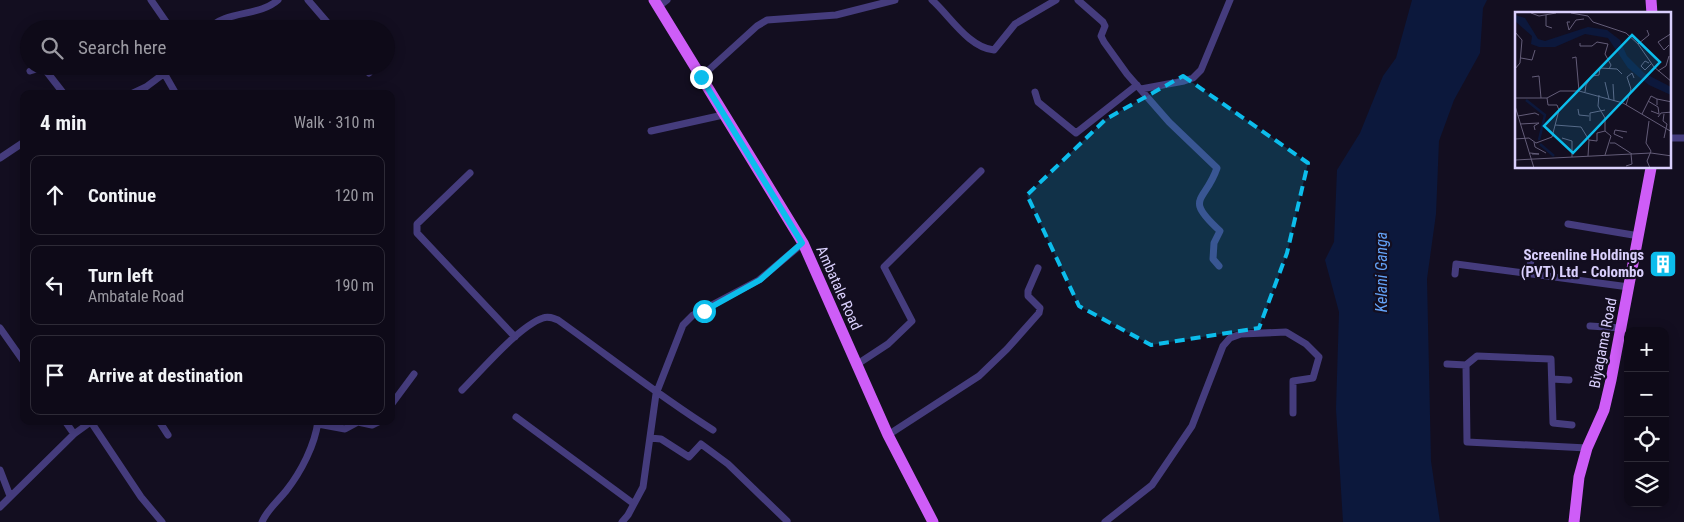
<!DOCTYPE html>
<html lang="en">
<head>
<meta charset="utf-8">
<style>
	:root { --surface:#0e0a18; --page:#171321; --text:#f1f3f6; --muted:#9b9aa2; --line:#2e2b37 }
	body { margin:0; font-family:"Roboto Condensed",sans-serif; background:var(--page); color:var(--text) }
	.controls { position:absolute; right:15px; bottom:15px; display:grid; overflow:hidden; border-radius:10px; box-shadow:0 2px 12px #0003 }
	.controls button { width:45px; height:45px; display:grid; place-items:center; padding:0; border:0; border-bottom:1px solid var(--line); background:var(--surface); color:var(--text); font:25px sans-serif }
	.stop { position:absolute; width:15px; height:15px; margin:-11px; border:4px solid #0cbdec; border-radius:50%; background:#fff }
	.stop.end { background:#0cbdec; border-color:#fff; box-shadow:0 1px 5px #0008 }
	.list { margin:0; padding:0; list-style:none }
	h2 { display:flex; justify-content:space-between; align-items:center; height:65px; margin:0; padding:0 20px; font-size:21px }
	h2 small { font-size:16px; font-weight:400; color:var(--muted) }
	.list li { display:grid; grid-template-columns:32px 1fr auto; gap:15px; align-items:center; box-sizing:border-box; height:80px; margin:0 10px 10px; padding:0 10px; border:1px solid var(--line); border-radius:10px }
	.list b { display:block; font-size:19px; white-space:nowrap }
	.list p { margin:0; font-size:16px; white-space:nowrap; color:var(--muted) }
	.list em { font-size:16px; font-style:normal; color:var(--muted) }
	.icon { flex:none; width:28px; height:28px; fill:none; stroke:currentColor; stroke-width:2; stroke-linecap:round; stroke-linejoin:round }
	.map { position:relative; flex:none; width:1684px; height:522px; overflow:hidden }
	.search { position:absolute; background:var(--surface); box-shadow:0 2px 12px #0003; left:20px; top:20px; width:375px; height:55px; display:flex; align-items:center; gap:12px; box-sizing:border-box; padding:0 18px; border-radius:28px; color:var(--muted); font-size:19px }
	.panel { position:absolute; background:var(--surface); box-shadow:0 2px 12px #0003; left:20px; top:90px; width:375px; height:335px; border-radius:10px }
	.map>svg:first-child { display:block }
	.water { fill:#0c183c }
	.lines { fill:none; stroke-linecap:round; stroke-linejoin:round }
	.street { stroke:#453c7d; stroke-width:7 }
	.primary { stroke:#ce5df7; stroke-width:11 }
	.route { stroke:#0cbdec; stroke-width:6 }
	.marked { fill:#0cbdec; fill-opacity:0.2; stroke:#0cbdec; stroke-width:4; stroke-dasharray:10 6; stroke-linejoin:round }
	.labels { text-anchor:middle; stroke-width:4.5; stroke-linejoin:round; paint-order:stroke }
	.poi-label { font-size:15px; font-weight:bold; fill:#dad0fd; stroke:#130e20; text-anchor:end }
	.street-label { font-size:15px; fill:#dad0fd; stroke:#130e20 }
	.water-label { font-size:16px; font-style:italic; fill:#64a2f7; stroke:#130e20 }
	.inset-river { fill:none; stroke:#0c183c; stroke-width:2.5 }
	.inset-road { fill:none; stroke:#635c78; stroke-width:1 }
	.view { fill:#0cbdec; fill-opacity:0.15; stroke:#0cbdec; stroke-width:2.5 }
	.inset-edge { fill:none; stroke:#dad0fd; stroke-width:2.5 }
</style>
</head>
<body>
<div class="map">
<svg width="1684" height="522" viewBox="0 0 1684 522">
	<rect width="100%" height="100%" fill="#130e20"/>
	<path class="water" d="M 1412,0 L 1487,0 L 1483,8 L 1480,53 L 1454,100 L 1439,141 L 1436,214 L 1427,279 L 1431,461 L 1440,522 L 1343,522 L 1336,409 L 1339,312 L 1325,260 L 1334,242 L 1337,170 L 1360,133 L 1383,76 L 1396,58 Z"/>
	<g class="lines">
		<path class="street" d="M 151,0 L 171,29
			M 308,0 L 333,29
			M 932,0 C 950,16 969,48 994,50 L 1015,24 L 1056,0
			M 1078,0 L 1103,22 L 1105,26 L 1101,36 L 1104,42 L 1127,74 L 1169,122 L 1217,168 C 1205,203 1183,197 1220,231 L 1214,243 L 1213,259 L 1219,266
			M 658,7 L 667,0
			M 209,29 C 226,10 259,17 278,0
			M 364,66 L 369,73
			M 30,71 L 43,67 L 64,94
			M 164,73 L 176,94
			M 701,77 L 757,26 L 767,20 L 836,15 L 895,0
			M 1141,89 L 1184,81 L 1193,78 L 1201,70 L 1230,0
			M 1035,92 L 1038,102 L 1076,133 L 1137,85
			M 131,94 L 146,87 L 174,66
			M 651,131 L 723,115
			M 1670,138 L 1684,138
			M 0,158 L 24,142
			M 470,173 L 417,224 L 417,233 L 515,337
			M 1568,224 L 1639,236
			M 1529,273 L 1532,253
			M 1455,274 L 1456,264 L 1629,287
			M 1590,326 L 1621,328
			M 0,328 L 24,362
			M 1447,364 L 1466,365
			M 856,365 L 888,344 L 912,321 L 884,267 L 981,171
			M 1552,379 L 1569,380
			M 462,390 C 481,371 519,326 543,318 C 548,316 553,318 558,320 C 610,357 659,396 713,430
			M 391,405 L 414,374
			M 516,417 L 634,504
			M 65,421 L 74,434
			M 159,421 L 168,435
			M 91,422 L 141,497 L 162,522
			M 318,424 L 345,429 L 358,422 L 372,425 L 380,421
			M 1572,425 L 1553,423 L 1551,359 L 1477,356 L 1466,365 L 1467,442 L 1587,448
			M 888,435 L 979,376 L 1007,349 L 1039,313 L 1040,308 L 1028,296 L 1028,291 L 1038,268
			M 650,438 L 661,439 L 689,457 L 701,444 L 728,464 L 787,521
			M 0,470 L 10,496
			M 0,507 L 74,434 L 92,421
			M 262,522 C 267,510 277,502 286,491 C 301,472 315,445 318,421
			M 622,522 L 628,515 L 643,487 L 656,394 L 683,325 L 693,315 L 759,280 L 803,243
			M 1105,522 L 1152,485 L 1192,426 L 1223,346 L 1230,338 L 1241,334 L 1286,332 L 1306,344 L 1319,357 L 1313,378 L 1293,381 L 1293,413"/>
		<path class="primary" d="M 654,0 L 803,243 L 888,435 L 933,522
			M 1651,0 L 1652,14
			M 1574,522 L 1579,477 L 1587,448 L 1604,410 L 1611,380 L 1651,168"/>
	</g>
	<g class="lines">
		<path class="route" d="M 701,77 L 802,243 L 760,280 L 704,311"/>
	</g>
	<path class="marked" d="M 1183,76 L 1308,163 L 1287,253 L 1259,328 L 1151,345 L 1079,306 L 1027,195 L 1106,119 Z"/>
	<defs>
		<g id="building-square" transform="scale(1.4375)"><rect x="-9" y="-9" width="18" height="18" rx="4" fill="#0cbdec" stroke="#130e20"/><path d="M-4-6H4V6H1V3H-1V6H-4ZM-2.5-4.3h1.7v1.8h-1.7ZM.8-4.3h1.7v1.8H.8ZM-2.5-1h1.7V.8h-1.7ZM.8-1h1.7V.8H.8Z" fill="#fff"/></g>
	</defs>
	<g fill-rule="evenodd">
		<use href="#building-square" x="1663" y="264"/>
	</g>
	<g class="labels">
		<g class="poi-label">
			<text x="1644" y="260">Screenline Holdings<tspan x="1644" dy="17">(PVT) Ltd - Colombo</tspan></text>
		</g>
		<g class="street-label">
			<text transform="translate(839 288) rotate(66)" y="5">Ambatale Road</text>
			<text transform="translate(1603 343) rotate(-79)" y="5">Biyagama Road</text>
		</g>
		<g class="water-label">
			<text transform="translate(1381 272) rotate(-90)" y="6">Kelani Ganga</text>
		</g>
	</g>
	<g transform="translate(1515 12)">
		<rect width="156" height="156" fill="#130e20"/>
		<path d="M 0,3 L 10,6 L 23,27 L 30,29 L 73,15 L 92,18 L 105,28 L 112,44 L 129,61 L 156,75 L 156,83 L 134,73 L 113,56 L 93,26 L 70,22 L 40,35 L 24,35 L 16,32 L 17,24 L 0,9 Z" fill="#0c183c"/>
		<path class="inset-river" d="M 11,88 L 30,103 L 24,128M 25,132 L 39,144"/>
		<path class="inset-road" d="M 16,1 L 24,4 L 41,1M 56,1 L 73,4 L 78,10 L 111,21 L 123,32 L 139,55 L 157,70M 31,3 L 31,14 L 37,16M 55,10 L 52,10 L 54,18 L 61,8 L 69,7M 0,20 L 7,28 L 5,51 L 0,57M 65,31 L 65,34 L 77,34 L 82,30 L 93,32 L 90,42 L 96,53 L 94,57M 123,32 L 134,23 L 132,18M 154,33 L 149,38 L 143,30 L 157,21M 6,46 L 17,48 L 20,38M 57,46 L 61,45 L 64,79M 134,51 L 130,49 L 126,54 L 130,58 L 136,52M 143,59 L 151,54 L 154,44M 17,65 L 24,64 L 26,86M 90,70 L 94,87M 98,72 L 99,89M 70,80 L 71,73 L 77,64 L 84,63 L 85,56 L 102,57 L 107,62M 84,83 L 83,94 L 90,106 L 90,119 L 96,124 L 90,143M 0,86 L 32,86 L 45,79 L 64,79 L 108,91 L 157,120M 133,89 L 143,95 L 144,102 L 136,99M 111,93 L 116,77 L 112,65 L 117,61 L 119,66M 142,93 L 142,87 L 157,90M 0,94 L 19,156M 63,97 L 64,103 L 74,104M 127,102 L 136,84 L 142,87M 3,104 L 20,101 L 24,103M 143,105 L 146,101 L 157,100M 75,109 L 75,101 L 90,98M 134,109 L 131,131 L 136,139 L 132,149 L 135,156M 5,112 L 24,111 L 19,114 L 20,118M 40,113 L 66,115 L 74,128M 47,126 L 57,129 L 57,145M 108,126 L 99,122 L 100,118 L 112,120M 149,126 L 152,112 L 148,109 L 149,102M 0,127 L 14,126 L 21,131 L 37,125 L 44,98 L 42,93 L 33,93 L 32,86M 19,130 L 20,135 L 31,141M 95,131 L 100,131 L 117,142M 15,141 L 24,142 L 17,142M 73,144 L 74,128 L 82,129 L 82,121 L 90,119M 0,148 L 136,141 L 157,144M 111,154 L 117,152 L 116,142"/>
		<path class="view" d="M 117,23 L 145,50 L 58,141 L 29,114 Z"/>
		<rect width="156" height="156" class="inset-edge"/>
	</g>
</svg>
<div class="controls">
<button>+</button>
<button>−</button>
<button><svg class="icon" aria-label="locate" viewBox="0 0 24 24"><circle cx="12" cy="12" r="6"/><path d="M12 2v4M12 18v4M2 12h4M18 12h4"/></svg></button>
<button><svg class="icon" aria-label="layers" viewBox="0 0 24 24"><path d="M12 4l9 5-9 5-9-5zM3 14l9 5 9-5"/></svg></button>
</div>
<div class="stop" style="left:704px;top:311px"></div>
<div class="stop end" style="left:701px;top:77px"></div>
<div class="search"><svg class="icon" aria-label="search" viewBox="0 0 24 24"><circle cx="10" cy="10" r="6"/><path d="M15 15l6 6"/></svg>Search here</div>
<section class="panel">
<h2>4 min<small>Walk · 310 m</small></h2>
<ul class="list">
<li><svg class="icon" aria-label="ahead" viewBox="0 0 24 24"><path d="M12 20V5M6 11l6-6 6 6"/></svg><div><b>Continue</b></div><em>120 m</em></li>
<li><svg class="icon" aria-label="left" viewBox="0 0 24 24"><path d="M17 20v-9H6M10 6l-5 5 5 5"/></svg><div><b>Turn left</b><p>Ambatale Road</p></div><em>190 m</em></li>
<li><svg class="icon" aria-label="arrive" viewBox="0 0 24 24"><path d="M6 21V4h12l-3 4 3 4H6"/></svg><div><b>Arrive at destination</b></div></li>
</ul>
</section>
</div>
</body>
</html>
